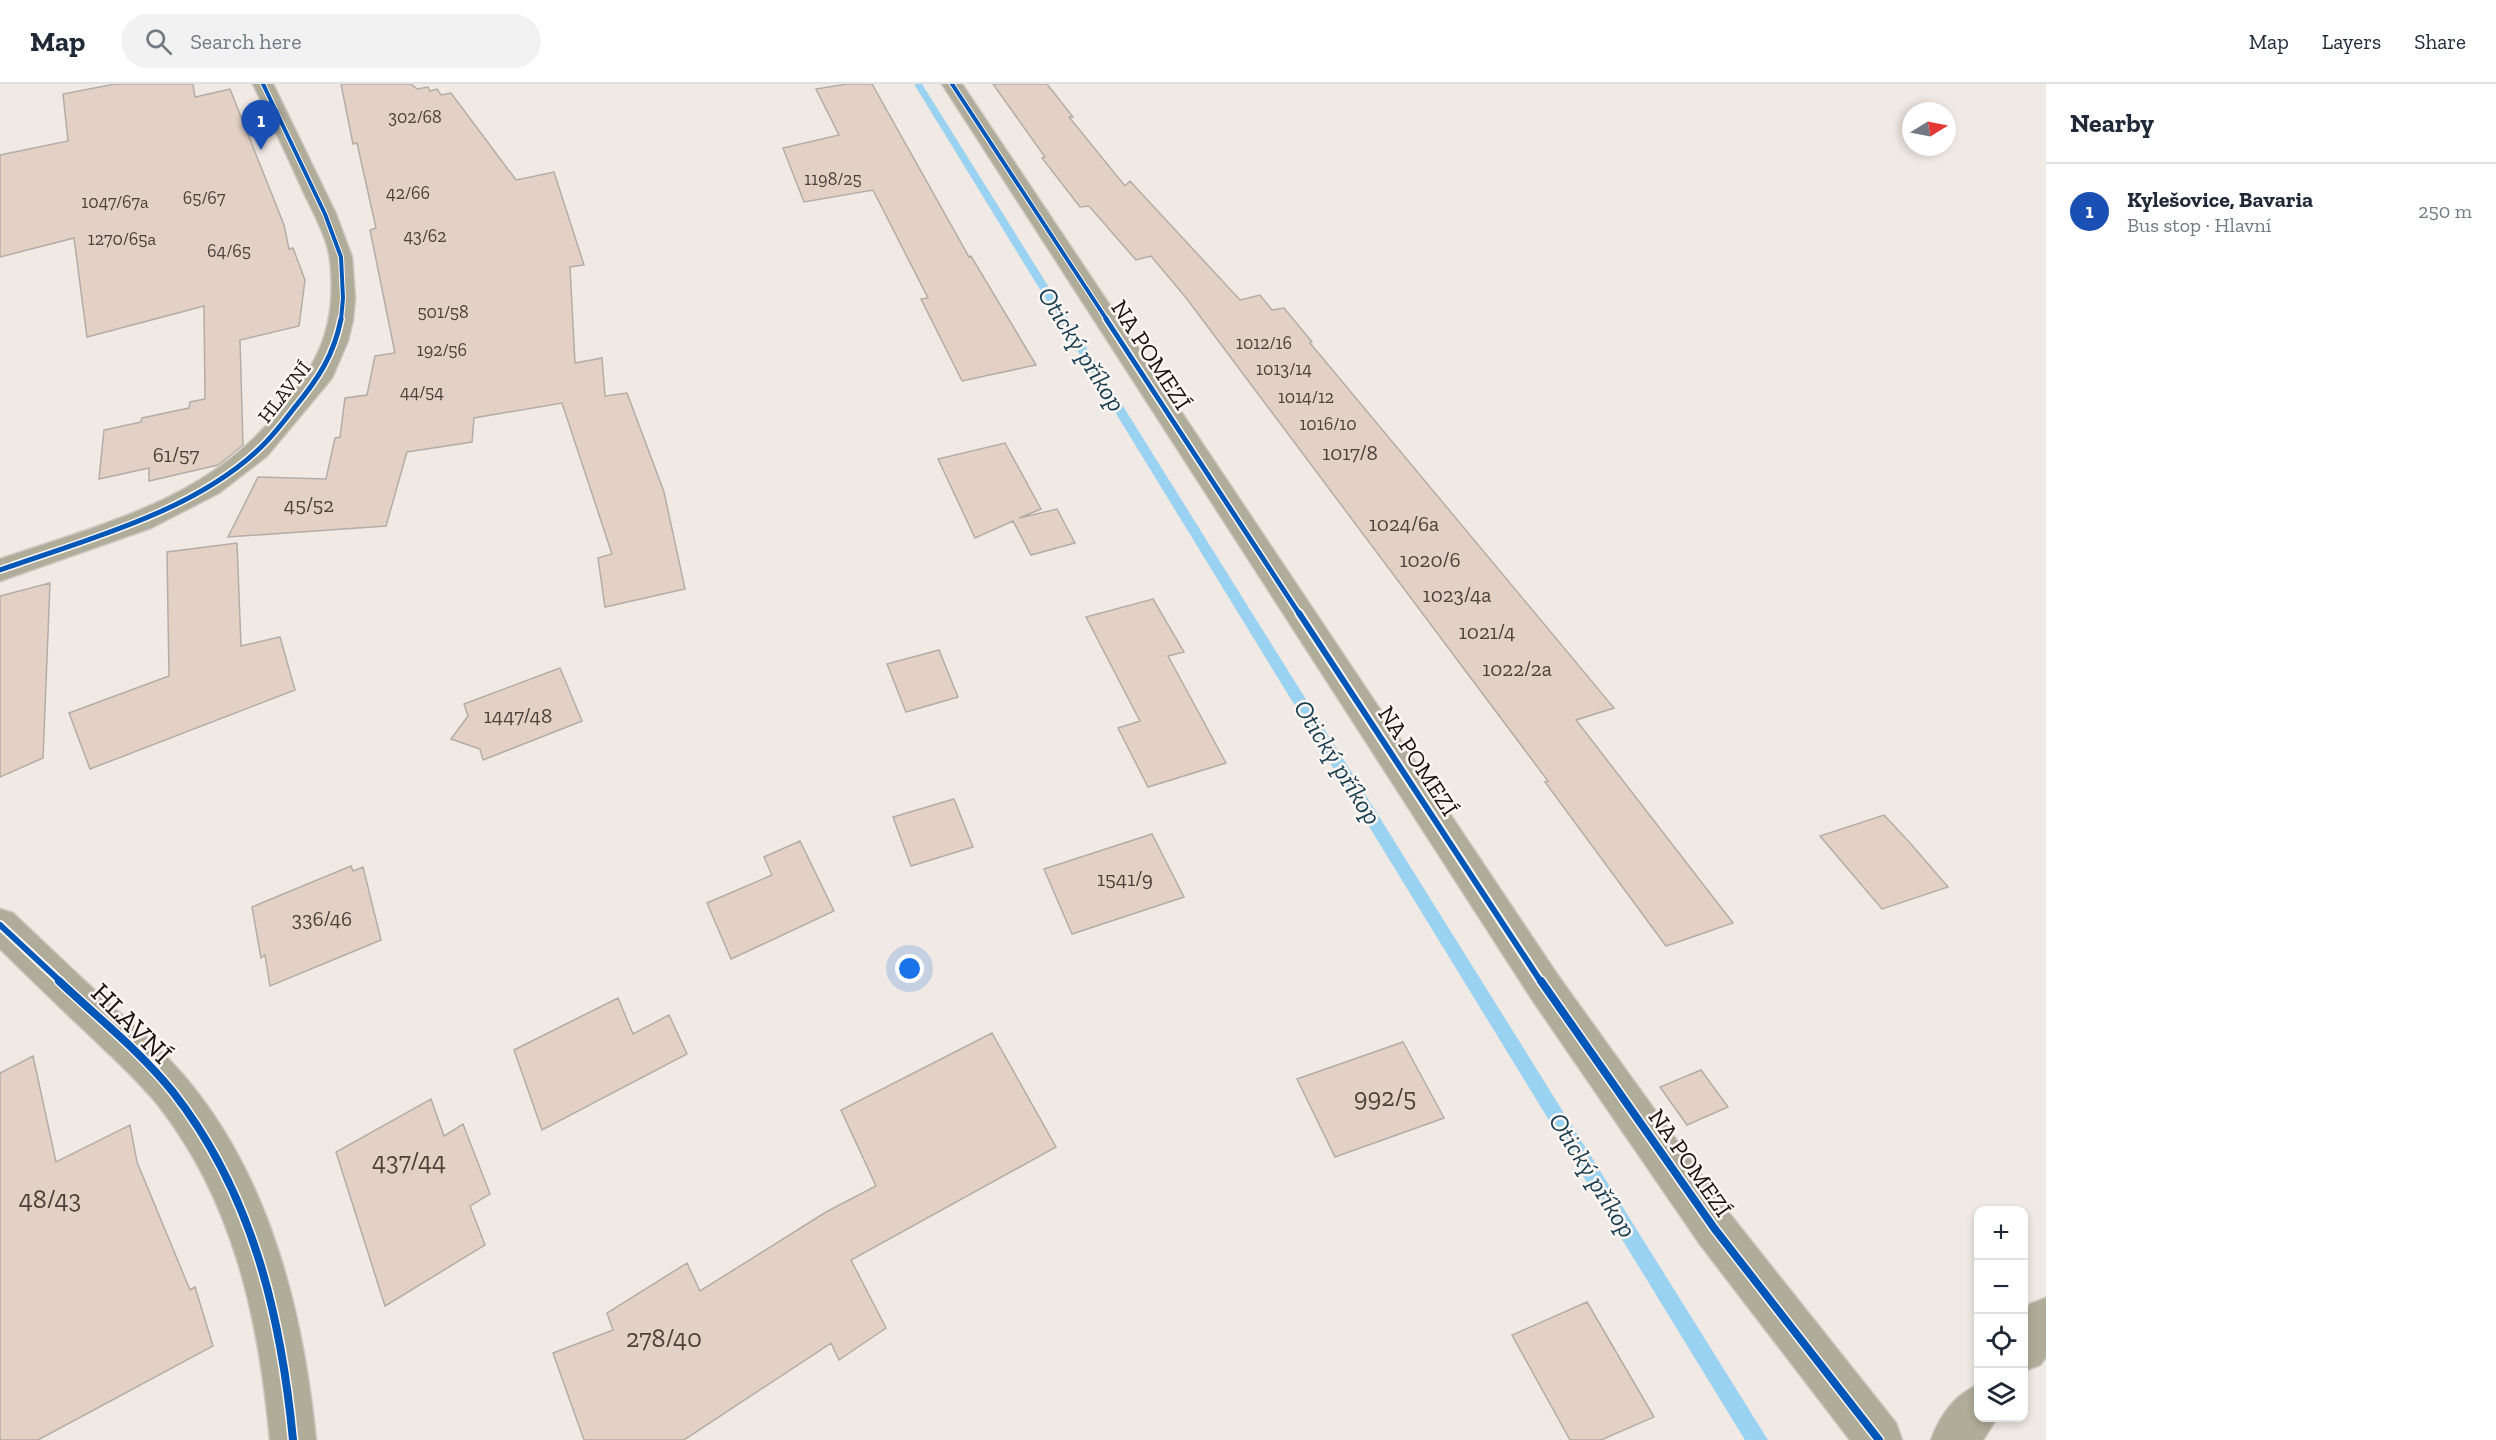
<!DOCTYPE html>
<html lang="en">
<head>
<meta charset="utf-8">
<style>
	:root { --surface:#fff; --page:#f2f2f3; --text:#1f2937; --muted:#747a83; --line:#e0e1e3; --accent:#645e59 }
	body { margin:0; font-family:"Zilla Slab",serif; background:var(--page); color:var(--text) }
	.controls { position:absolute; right:18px; bottom:18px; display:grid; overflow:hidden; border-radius:12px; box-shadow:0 3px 9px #0003 }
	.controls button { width:54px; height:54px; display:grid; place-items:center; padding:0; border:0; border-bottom:2px solid var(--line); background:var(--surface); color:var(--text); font:30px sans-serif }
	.compass { position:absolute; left:1902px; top:18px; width:54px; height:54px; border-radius:50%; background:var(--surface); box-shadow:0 3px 9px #0003; rotate:80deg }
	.you { position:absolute; left:910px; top:885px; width:21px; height:21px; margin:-15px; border:4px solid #fff; border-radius:50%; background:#1a73e8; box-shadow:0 0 0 9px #1a73e833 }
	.badge { display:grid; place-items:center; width:39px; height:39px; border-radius:50%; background:var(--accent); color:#fff; font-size:20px; font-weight:700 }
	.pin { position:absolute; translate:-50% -50px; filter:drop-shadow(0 2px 3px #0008) }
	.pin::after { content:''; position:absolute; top:32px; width:21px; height:18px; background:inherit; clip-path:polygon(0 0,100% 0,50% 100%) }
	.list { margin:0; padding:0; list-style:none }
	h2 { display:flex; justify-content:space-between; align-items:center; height:78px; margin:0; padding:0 24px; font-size:26px }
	h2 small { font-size:20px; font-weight:400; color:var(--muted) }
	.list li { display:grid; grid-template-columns:39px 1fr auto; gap:18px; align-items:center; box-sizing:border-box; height:96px; padding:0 24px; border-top:2px solid var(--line) }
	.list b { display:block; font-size:22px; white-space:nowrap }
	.list p { margin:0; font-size:20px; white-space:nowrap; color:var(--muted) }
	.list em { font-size:20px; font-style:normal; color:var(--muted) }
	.icon { flex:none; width:33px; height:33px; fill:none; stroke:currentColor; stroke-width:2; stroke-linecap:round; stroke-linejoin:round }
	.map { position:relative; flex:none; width:2046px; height:1356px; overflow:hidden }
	header { display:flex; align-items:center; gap:36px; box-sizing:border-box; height:84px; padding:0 30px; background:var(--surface); border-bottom:2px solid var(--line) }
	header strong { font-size:28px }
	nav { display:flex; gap:33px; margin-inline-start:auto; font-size:21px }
	.search { width:420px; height:54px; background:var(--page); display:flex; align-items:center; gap:15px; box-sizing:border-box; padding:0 21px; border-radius:33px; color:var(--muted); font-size:22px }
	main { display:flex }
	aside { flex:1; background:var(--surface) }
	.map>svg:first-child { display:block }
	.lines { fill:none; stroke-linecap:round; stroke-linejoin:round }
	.stream { fill:#9ad2f2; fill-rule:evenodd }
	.building { fill:#e3d1c5; stroke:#b3ada8; stroke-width:1.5 }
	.minor-casing { stroke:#cdc7c2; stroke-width:3 }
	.minor { fill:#afac9a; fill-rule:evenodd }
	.cycleway-far3-casing { stroke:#fdf7f3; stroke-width:6 }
	.cycleway-far2-casing { stroke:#fdf7f3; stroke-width:8 }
	.cycleway-far1-casing { stroke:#fdf7f3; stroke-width:10 }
	.cycleway-casing { stroke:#fdf7f3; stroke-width:11 }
	.cycleway-far3 { stroke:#0057b8; stroke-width:4 }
	.cycleway-far2 { stroke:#0057b8; stroke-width:5 }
	.cycleway-far1 { stroke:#0057b8; stroke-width:6 }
	.cycleway { stroke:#0057b8; stroke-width:8 }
	.labels { text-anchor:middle; stroke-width:5; stroke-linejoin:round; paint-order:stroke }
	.far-number-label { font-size:18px; fill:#4b423c }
	.far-street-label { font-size:20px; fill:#18130f; stroke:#fdf7f3 }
	.number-label { font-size:21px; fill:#4b423c }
	.street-label { font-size:24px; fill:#18130f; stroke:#fdf7f3 }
	.water-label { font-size:26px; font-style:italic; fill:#183d51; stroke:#fdf7f3 }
	.near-number-label { font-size:26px; fill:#4b423c }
	.near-street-label { font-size:28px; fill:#18130f; stroke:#fdf7f3 }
</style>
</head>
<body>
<header>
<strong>Map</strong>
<div class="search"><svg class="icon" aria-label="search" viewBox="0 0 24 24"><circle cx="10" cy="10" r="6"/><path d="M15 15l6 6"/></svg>Search here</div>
<nav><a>Map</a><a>Layers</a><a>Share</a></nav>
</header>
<main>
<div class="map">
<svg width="2046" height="1356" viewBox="0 0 2046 1356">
	<rect width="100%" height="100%" fill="#f1e9e3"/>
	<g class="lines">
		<path class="stream" d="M 914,0 L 922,0 L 1768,1356 L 1745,1356 Z"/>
	</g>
	<path class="building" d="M 115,0 L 193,0 L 195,13 L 230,5 L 284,141 L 289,165 L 293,164 L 305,196 L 299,242 L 240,256 L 243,361 L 218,381 L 149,397 L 149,384 L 99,395 L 104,346 L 141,338 L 142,334 L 189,324 L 190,318 L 205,315 L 204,222 L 87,253 L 74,154 L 0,173 L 0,71 L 68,57 L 63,10 Z
		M 341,0 L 411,0 L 417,5 L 428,3 L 430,7 L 437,5 L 441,11 L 451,9 L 516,96 L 554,88 L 584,181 L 570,183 L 575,279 L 602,274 L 605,312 L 627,309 L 664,408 L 685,505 L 605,523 L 598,474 L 612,470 L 562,319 L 474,334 L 472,358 L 407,368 L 386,442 L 228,453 L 258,393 L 326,395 L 335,354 L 340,353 L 345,314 L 367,311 L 375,272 L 395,269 L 370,146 L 376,144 L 357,59 L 353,60 Z
		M 847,0 L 872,0 L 969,173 L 971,172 L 1036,281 L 962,297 L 921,215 L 928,214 L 873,106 L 804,118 L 783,64 L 839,51 L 816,5 Z
		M 993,0 L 1047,0 L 1073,33 L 1069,33 L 1125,102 L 1130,97 L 1240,216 L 1260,211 L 1272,226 L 1284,224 L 1312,258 L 1310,259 L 1614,624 L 1576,636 L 1733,839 L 1666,862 L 1545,698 L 1548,697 L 1187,215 L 1151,172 L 1136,176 L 1089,122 L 1080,123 L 1042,74 L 1045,73 Z
		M 1005,359 L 1041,425 L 1019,434 L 1057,425 L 1075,459 L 1031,471 L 1013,437 L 975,454 L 938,375 Z
		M 237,459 L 241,562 L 280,553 L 295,606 L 90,685 L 69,629 L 169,592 L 167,468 Z
		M 50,499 L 43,674 L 0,693 L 0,512 Z
		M 1153,515 L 1184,568 L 1168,572 L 1226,679 L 1148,703 L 1118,644 L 1140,637 L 1086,533 Z
		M 939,566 L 958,613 L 906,628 L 887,580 Z
		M 560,584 L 582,637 L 483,676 L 480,665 L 451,655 L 468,632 L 464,620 Z
		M 954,715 L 973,763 L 911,782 L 893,733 Z
		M 1884,731 L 1910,759 L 1948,803 L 1882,825 L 1820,752 Z
		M 1152,750 L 1184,813 L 1072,850 L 1044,785 Z
		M 800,757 L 834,827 L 731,875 L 707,819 L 772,791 L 764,773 Z
		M 351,782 L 353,787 L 363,783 L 381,856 L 270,902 L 265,871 L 261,874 L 252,823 Z
		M 618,914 L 633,950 L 669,931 L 687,970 L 542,1046 L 514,966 Z
		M 992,949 L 1056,1063 L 851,1176 L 886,1244 L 839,1276 L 831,1259 L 684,1356 L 584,1356 L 553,1269 L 613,1246 L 607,1229 L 687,1179 L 700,1207 L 826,1128 L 876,1102 L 841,1026 Z
		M 1403,958 L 1444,1034 L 1335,1073 L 1297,995 Z
		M 33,972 L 56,1078 L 130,1041 L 137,1078 L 190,1206 L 195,1203 L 213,1262 L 38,1356 L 0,1356 L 0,989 Z
		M 1701,986 L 1728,1023 L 1687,1041 L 1660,1003 Z
		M 431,1015 L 444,1052 L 463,1040 L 490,1110 L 470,1122 L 485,1161 L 385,1222 L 336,1068 Z
		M 1587,1218 L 1654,1333 L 1601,1356 L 1570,1356 L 1512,1251 Z"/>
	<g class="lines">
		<g class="minor-casing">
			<path id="minor" d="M 253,0 L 273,0 L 336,130 L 352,173 L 355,214 L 353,236 L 348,257 L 332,294 L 267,372 L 219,409 L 151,444 L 0,497 L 0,475 C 85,446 182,422 250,358 C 263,346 275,332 286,318 C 323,273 337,234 330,175 C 327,153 313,128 303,107 C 287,71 270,36 253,0 Z
				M 942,0 L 962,0 L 1559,893 L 1729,1129 L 1896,1339 L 1902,1356 L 1850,1356 L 1699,1159 L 1533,917 Z
				M 0,825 L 13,829 C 46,860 79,892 113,923 C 138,945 163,967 185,993 C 270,1093 303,1228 316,1356 L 270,1356 C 259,1236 234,1118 158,1021 C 136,994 110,971 85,947 C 56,920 28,892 0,865 Z
				M 2046,1214 L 2046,1273 L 2040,1281 L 2024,1287 L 2024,1229 L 2030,1220 Z
				M 1978,1301 L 1978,1334 L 1997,1334 L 1983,1356 L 1931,1356 C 1940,1332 1954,1311 1978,1301 Z"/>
		</g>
		<use href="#minor" class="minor"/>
		<g class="cycleway-far3-casing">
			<path id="cycleway-far3" d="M 263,0 L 325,130 L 341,173 L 343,214 L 341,236
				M 952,0 L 1107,236"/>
		</g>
		<g class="cycleway-far2-casing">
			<path id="cycleway-far2" d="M 1106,235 L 1300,531
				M 0,486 C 85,456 193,428 259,365 C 273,352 284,337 295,323 C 318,295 334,271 341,235"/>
		</g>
		<g class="cycleway-far1-casing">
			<path id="cycleway-far1" d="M 1299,529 L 1541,898
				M 0,841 L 61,898"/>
		</g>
		<g class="cycleway-casing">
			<path id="cycleway" d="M 59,897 C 97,933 140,967 173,1008 C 252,1109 281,1231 293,1356
				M 1541,897 L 1714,1144 L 1879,1356"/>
		</g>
		<use href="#cycleway-far3" class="cycleway-far3"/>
		<use href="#cycleway-far2" class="cycleway-far2"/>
		<use href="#cycleway-far1" class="cycleway-far1"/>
		<use href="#cycleway" class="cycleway"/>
	</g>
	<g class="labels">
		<g class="far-number-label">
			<text x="415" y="39">302/68</text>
			<text x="833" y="101">1198/25</text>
			<text x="408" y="115">42/66</text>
			<text x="204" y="120">65/67</text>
			<text x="115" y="124">1047/67a</text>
			<text x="425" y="158">43/62</text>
			<text x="122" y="161">1270/65a</text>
			<text x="229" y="173">64/65</text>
			<text x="443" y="234">501/58</text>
			<text x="1264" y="265">1012/16</text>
			<text x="442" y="272">192/56</text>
			<text x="1284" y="291">1013/14</text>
			<text x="422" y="314">44/54</text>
			<text x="1306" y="319">1014/12</text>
			<text x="1328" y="346">1016/10</text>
		</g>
		<g class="far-street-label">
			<text transform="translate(284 308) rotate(-52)" y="7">HLAVNÍ</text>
		</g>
		<g class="number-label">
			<text x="1350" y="376">1017/8</text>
			<text x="176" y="378">61/57</text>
			<text x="309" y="428">45/52</text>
			<text x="1404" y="447">1024/6a</text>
			<text x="1430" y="483">1020/6</text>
			<text x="1457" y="518">1023/4a</text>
			<text x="1487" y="555">1021/4</text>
			<text x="1517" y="592">1022/2a</text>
			<text x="518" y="639">1447/48</text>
			<text x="1125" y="802">1541/9</text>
			<text x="322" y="842">336/46</text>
		</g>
		<g class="street-label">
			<text transform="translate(1151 271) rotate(57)" y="8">NA POMEZÍ</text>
			<text transform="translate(1418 677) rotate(57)" y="8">NA POMEZÍ</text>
			<text transform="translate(1690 1079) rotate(55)" y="8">NA POMEZÍ</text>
		</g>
		<g class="water-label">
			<text transform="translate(1082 265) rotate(58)" y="9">Otický příkop</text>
			<text transform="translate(1338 678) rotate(58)" y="9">Otický příkop</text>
			<text transform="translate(1593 1091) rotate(58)" y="9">Otický příkop</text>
		</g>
		<g class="near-number-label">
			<text x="1385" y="1022">992/5</text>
			<text x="409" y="1086">437/44</text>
			<text x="50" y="1124">48/43</text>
			<text x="664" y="1263">278/40</text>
		</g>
		<g class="near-street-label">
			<text transform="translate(132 939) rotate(45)" y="10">HLAVNÍ</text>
		</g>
	</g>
</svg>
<div class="controls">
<button>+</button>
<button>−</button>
<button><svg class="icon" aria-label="locate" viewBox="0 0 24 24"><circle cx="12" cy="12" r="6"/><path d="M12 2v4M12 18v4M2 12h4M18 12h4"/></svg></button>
<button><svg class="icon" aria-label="layers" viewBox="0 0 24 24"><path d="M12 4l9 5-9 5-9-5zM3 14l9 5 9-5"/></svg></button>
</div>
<svg class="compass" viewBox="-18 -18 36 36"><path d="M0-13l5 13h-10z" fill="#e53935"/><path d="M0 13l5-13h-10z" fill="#747a83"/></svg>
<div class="you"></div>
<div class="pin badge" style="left:261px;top:66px;background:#1a4fb4">1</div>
</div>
<aside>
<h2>Nearby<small></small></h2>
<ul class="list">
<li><span class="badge" style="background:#1a4fb4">1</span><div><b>Kylešovice, Bavaria</b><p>Bus stop · Hlavní</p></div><em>250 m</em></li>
</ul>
</aside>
</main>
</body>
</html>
